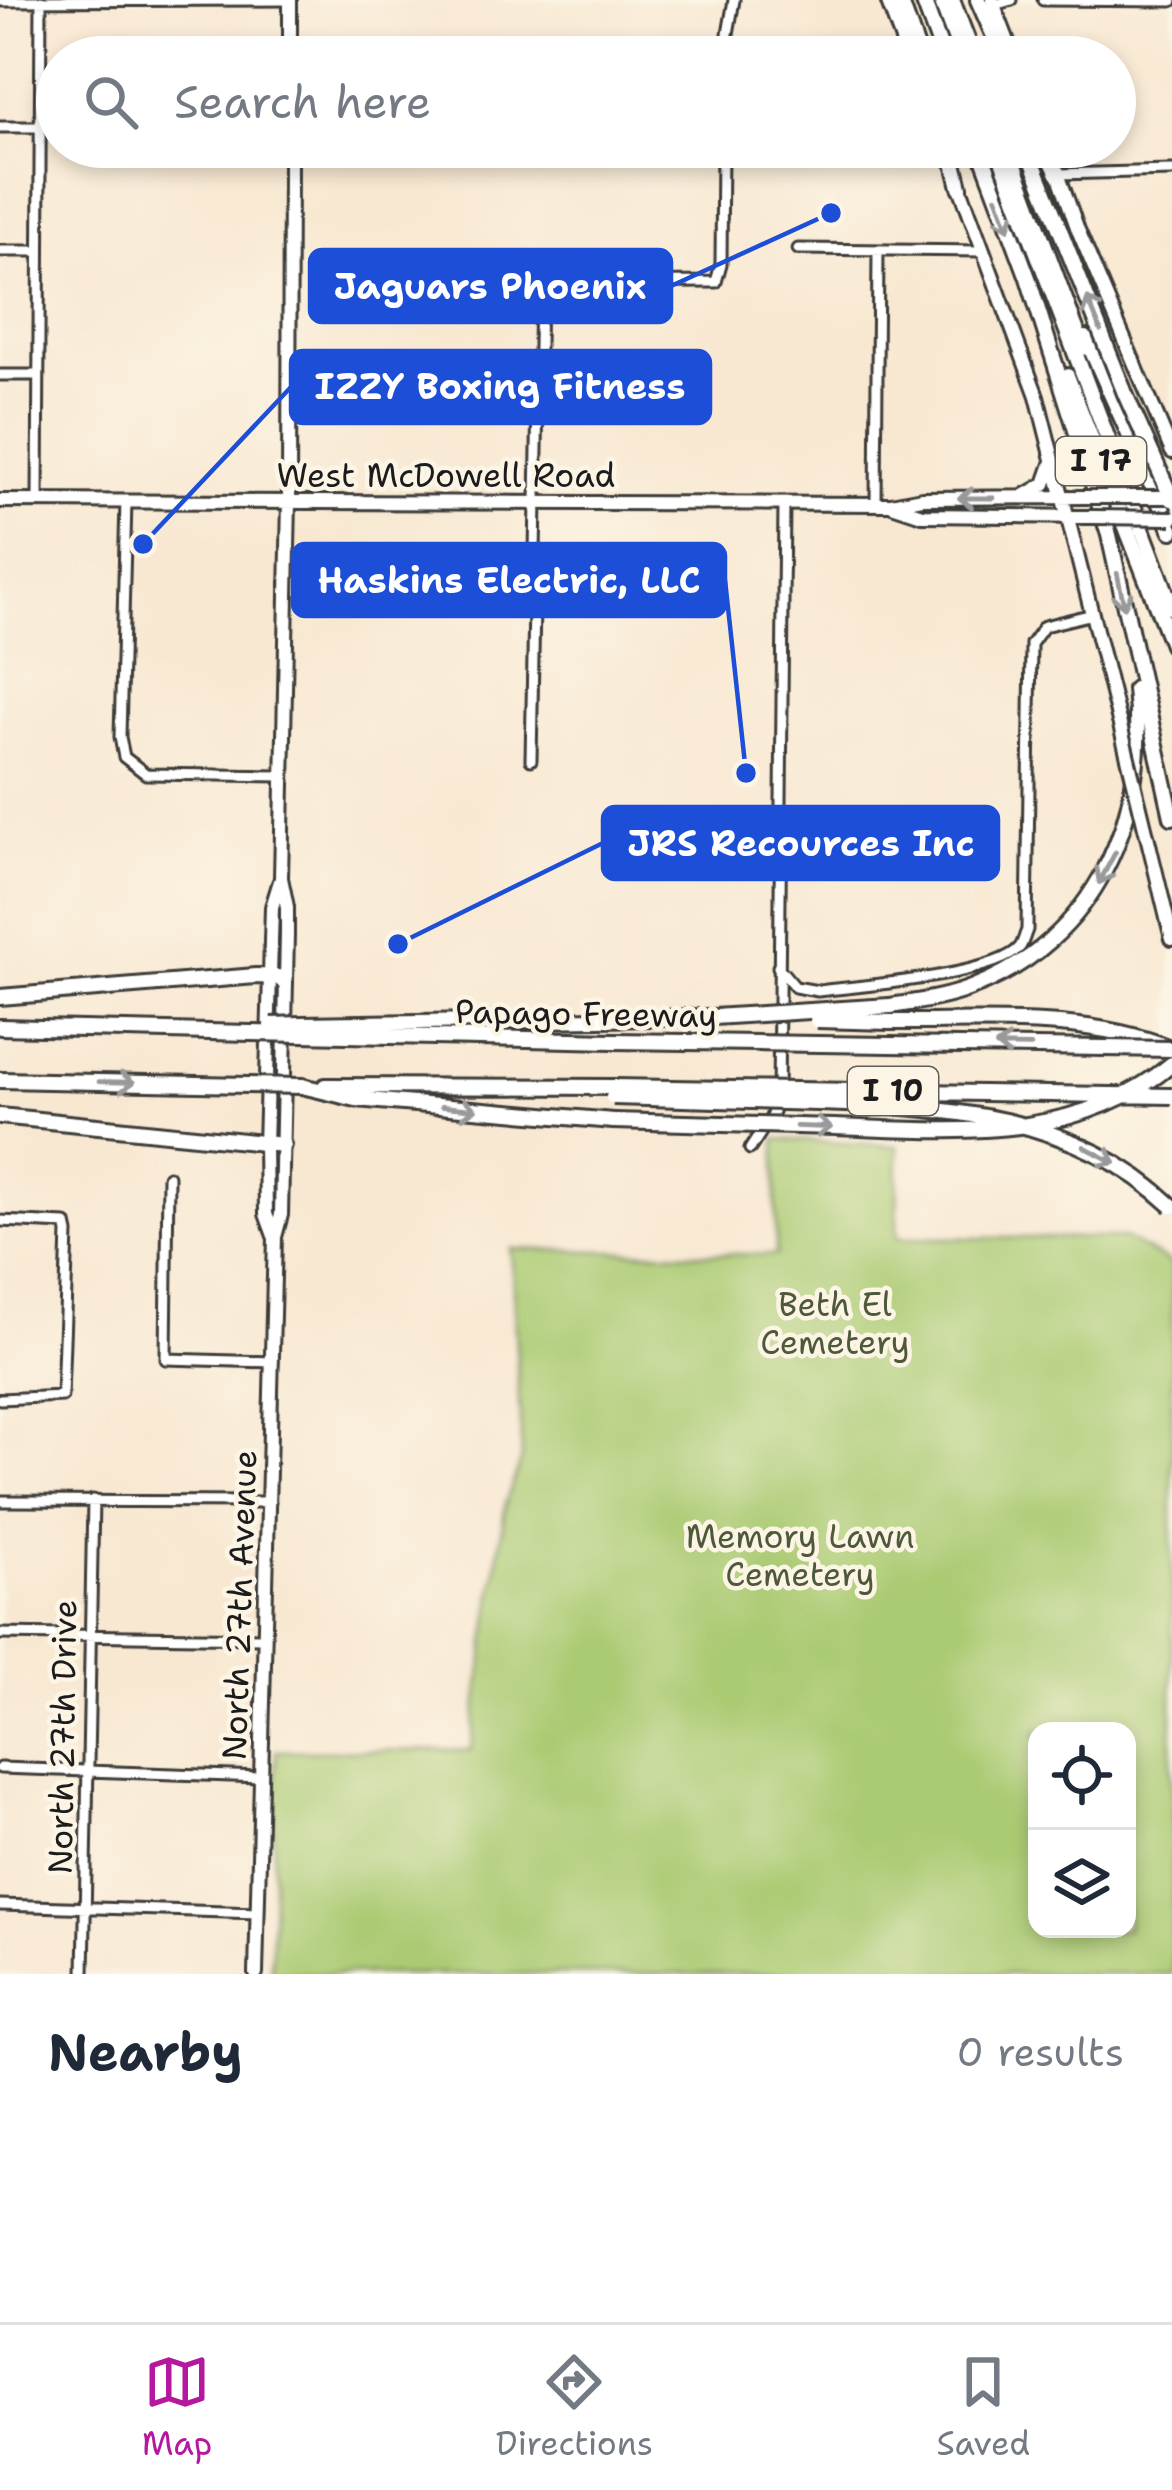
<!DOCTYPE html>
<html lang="en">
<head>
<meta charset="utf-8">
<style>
	:root { --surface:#fff; --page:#f6f6f7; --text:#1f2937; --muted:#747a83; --line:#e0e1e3; --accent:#b5179e }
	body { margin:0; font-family:"Shantell Sans",sans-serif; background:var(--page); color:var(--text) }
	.controls { position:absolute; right:36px; bottom:36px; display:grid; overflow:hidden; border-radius:24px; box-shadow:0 6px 18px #0003 }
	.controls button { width:108px; height:108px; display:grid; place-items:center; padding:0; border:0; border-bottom:3px solid var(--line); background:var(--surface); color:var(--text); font:60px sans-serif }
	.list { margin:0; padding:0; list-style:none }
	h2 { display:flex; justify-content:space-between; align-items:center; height:156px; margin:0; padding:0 48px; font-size:51px }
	h2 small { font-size:39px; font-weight:400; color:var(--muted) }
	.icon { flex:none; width:66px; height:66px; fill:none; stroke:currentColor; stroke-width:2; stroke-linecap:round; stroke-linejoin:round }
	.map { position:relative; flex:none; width:1172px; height:1974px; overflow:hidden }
	.search { position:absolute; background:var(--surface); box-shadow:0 6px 18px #0003; left:36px; right:36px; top:36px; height:132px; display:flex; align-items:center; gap:30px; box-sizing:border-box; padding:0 42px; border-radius:66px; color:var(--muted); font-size:45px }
	.sheet { height:348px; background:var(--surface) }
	nav { display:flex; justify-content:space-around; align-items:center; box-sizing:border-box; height:168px; border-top:3px solid var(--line); background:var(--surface); font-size:33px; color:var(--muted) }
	nav a { display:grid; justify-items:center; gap:6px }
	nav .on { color:var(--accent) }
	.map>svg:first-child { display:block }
	.green { fill:#abcb73; stroke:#647448; stroke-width:3; fill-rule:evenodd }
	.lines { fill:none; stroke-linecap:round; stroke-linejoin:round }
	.minor-casing { stroke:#3d3b37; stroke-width:15 }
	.major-casing { stroke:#3d3b37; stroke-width:18 }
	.highway-casing { stroke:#3d3b37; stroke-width:20 }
	.minor { stroke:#fff; stroke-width:9 }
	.major { stroke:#fff; stroke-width:12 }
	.highway { stroke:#fff; stroke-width:14 }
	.major-bridge-casing { stroke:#3d3b37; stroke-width:18; stroke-linecap:butt }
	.highway-bridge-casing { stroke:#3d3b37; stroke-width:20; stroke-linecap:butt }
	.major-bridge { stroke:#fff; stroke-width:12 }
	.highway-bridge { stroke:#fff; stroke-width:14 }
	.oneway { stroke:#999 }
	.labels { text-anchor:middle; stroke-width:9; stroke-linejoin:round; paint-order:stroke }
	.shield { fill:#fcf5e5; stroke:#5f5d58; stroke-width:3 }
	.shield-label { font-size:30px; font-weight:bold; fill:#1c1c1c }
	.street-label { font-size:33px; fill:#1c1c1c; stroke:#fcf5e5 }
	.park-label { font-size:33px; fill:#4e593a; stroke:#fcf5e5 }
	.leader { fill:none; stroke:#1d4ed8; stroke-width:4.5 }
	.callout-dot { fill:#1d4ed8; stroke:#fcf5e5; stroke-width:4.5 }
	.callout { fill:#1d4ed8; stroke:#1d4ed8; stroke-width:4.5 }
	.callout-label { font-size:36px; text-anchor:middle; font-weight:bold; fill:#fff }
</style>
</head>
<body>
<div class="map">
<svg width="1172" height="1974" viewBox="0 0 1172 1974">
	<rect width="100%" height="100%" fill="#fcf5e5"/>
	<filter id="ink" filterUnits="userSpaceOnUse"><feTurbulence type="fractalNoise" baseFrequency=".00833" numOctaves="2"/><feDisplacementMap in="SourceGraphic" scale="24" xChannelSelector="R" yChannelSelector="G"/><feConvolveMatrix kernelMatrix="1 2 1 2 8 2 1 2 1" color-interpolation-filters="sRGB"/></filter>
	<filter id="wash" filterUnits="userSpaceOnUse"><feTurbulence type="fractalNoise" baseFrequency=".004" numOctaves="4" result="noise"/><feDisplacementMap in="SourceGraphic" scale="48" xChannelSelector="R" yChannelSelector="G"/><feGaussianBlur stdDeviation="2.7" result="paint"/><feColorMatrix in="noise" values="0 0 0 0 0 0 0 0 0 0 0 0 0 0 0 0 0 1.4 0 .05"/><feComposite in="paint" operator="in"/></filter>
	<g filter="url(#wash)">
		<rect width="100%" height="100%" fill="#f8e8d2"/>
		<path class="green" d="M 776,1139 L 898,1146 L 897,1238 L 1124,1238 L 1172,1264 L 1172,1974 L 271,1974 L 276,1751 L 471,1750 L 506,1501 L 522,1458 L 511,1249 L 776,1255 ZM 1037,1731 L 1127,1731 L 1127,1929 L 1037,1929 Z"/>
	</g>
	<g filter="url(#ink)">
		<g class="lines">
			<g class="minor-casing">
				<path id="minor" d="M 1043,0 L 1172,1
					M 0,1 L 290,0
					M 994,5 L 1012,0
					M 724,57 L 734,0
					M 0,127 L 39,127
					M 1058,174 L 1172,171
					M 798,249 L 983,251
					M 0,251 L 39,251
					M 0,375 L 38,375
					M 38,501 L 41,0
					M 126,501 L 120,737 L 124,757 L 146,774 L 283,776
					M 876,504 L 878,250
					M 531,760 L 540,294 L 553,283 L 716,282 L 721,264 L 722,147
					M 778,967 L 795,987 L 818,991 C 858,986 996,976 1020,947 C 1023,943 1025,934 1027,930 L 1031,644 L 1044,626 L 1093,614
					M 750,1149 L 771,1117 L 778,1098 L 784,504
					M 168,1176 L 166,1359 L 273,1362
					M 0,1221 L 66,1224 L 68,1233 L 62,1396 L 0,1399
					M 0,1501 L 270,1502
					M 0,1634 L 265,1638
					M 0,1768 L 261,1777
					M 0,1905 L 258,1913
					M 84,1974 L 93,1500"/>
			</g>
			<g class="major-casing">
				<path id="major" d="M 290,0 L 290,57
					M 887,0 L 908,57
					M 992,0 L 1014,57
					M 1055,165 L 1078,230 L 1172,452
					M 958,182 L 1037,396 L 1119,721
					M 1024,496 L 1045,484 L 1052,464
					M 0,501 L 891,504 L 922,498 L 1086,497
					M 892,505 L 922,515 L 1093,517
					M 1150,848 L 1172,939
					M 274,1236 L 266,1214 L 265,1145 L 272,907 L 280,881
					M 256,1974 L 275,1237 L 281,1215 L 287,934 L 287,907 L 281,878 L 289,501 L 290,147"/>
			</g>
			<g class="highway-casing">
				<path id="highway" d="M 900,0 L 920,57
					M 923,0 L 944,57
					M 941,0 L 962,57
					M 952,0 L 974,57
					M 978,0 L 1003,57
					M 950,147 L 960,187
					M 979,147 L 1030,283
					M 997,147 L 1172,608
					M 1008,147 L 1083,348
					M 1045,147 L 1058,174
					M 1028,278 L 1109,535 L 1172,817
					M 1086,338 L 1172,531
					M 1067,376 L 1172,645
					M 0,997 L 256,976 L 278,977 L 285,983
					M 890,1006 C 917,1002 945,998 971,988 C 1096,941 1150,816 1135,689
					M 890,1022 C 981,1023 1084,1013 1170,1048
					M 302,1024 L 713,1017
					M 0,1027 L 251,1033
					M 302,1034 L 613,1041
					M 0,1080 L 248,1085
					M 302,1086 L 356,1099 L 613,1121
					M 325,1086 L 613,1087
					M 0,1116 L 283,1145"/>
			</g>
			<use href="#minor" class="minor"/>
			<use href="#major" class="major"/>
			<use href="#highway" class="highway"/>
			<g class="major-bridge-casing">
				<path id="major-bridge" d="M 1086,497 L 1172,497
					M 1093,517 L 1172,518
					M 1119,721 L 1150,848"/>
			</g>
			<g class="highway-bridge-casing">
				<path id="highway-bridge" d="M 1027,147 L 1126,396 L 1172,499
					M 713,1017 L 890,1006
					M 817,1020 L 890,1022
					M 271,1025 L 302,1024
					M 251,1033 L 302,1034
					M 613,1041 L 1172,1049
					M 248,1085 L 302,1086
					M 613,1087 L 1172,1096
					M 613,1097 C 681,1099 749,1101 817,1103 C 945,1107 1073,1113 1172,1206
					M 613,1121 C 687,1123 761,1125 835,1127 C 952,1131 1075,1144 1172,1064"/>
			</g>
			<use href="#major-bridge" class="major-bridge"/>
			<use href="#highway-bridge" class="highway-bridge"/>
		</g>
		<defs><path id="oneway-shaft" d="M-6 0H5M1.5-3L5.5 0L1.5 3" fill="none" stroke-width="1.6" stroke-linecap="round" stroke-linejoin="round" transform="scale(3)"/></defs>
		<g class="oneway">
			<use href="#oneway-shaft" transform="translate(1003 213) rotate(69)"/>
			<use href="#oneway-shaft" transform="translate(1094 314) rotate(-112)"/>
			<use href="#oneway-shaft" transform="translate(976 498) rotate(180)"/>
			<use href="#oneway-shaft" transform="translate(1121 591) rotate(78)"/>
			<use href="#oneway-shaft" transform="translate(1107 868) rotate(118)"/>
			<use href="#oneway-shaft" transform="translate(1013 1046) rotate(-179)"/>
			<use href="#oneway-shaft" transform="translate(117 1082) rotate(1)"/>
			<use href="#oneway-shaft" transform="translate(459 1108) rotate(5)"/>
			<use href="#oneway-shaft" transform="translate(814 1127) rotate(2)"/>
			<use href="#oneway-shaft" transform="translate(1100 1155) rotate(28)"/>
		</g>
	</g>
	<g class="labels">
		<g class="shield">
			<rect x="1056" y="437" width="90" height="48" rx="9"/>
			<rect x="848" y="1067" width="90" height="48" rx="9"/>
		</g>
		<g class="shield-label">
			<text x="1101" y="471">I 17</text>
			<text x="893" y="1101">I 10</text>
		</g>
		<g class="street-label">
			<text x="446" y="487">West McDowell Road</text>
			<text transform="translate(586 1013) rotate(1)" y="12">Papago Freeway</text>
			<text transform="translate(239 1605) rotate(-88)" y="12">North 27th Avenue</text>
			<text transform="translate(62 1737) rotate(-89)" y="12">North 27th Drive</text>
		</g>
		<g class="park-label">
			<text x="835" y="1316">Beth El<tspan x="835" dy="38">Cemetery</tspan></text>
			<text x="800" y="1548">Memory Lawn<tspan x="800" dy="38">Cemetery</tspan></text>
		</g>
	</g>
	<path class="leader" d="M831 213L671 286M143 544L291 387M746 773L725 580M398 944L603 843"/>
	<g class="callout-dot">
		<circle cx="831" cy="213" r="12"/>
		<circle cx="143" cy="544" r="12"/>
		<circle cx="746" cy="773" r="12"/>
		<circle cx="398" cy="944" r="12"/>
	</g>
	<g class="callout">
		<rect x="310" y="250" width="361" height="72" rx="12"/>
		<rect x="291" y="351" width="419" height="72" rx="12"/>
		<rect x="293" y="544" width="432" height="72" rx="12"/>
		<rect x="603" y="807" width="395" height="72" rx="12"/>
	</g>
	<g class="callout-label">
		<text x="490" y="299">Jaguars Phoenix</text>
		<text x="500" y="399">IZZY Boxing Fitness</text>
		<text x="509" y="593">Haskins Electric, LLC</text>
		<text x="801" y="856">JRS Recources Inc</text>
	</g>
</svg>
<div class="controls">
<button><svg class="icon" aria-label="locate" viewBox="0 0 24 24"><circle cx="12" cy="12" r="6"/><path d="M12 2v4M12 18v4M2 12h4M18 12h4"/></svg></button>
<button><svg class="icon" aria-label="layers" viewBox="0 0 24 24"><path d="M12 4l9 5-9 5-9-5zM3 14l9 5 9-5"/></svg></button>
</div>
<div class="search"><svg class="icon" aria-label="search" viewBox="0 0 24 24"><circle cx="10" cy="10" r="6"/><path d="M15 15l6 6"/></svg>Search here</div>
</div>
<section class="sheet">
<h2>Nearby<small>0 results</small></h2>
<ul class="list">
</ul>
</section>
<nav>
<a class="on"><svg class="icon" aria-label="map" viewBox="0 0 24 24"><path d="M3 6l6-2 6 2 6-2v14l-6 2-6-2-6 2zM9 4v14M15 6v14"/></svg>Map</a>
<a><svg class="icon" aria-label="directions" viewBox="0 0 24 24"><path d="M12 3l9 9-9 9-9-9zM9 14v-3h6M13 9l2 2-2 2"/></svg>Directions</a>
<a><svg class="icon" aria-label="saved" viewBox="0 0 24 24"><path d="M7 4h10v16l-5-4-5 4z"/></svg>Saved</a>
</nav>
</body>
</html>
